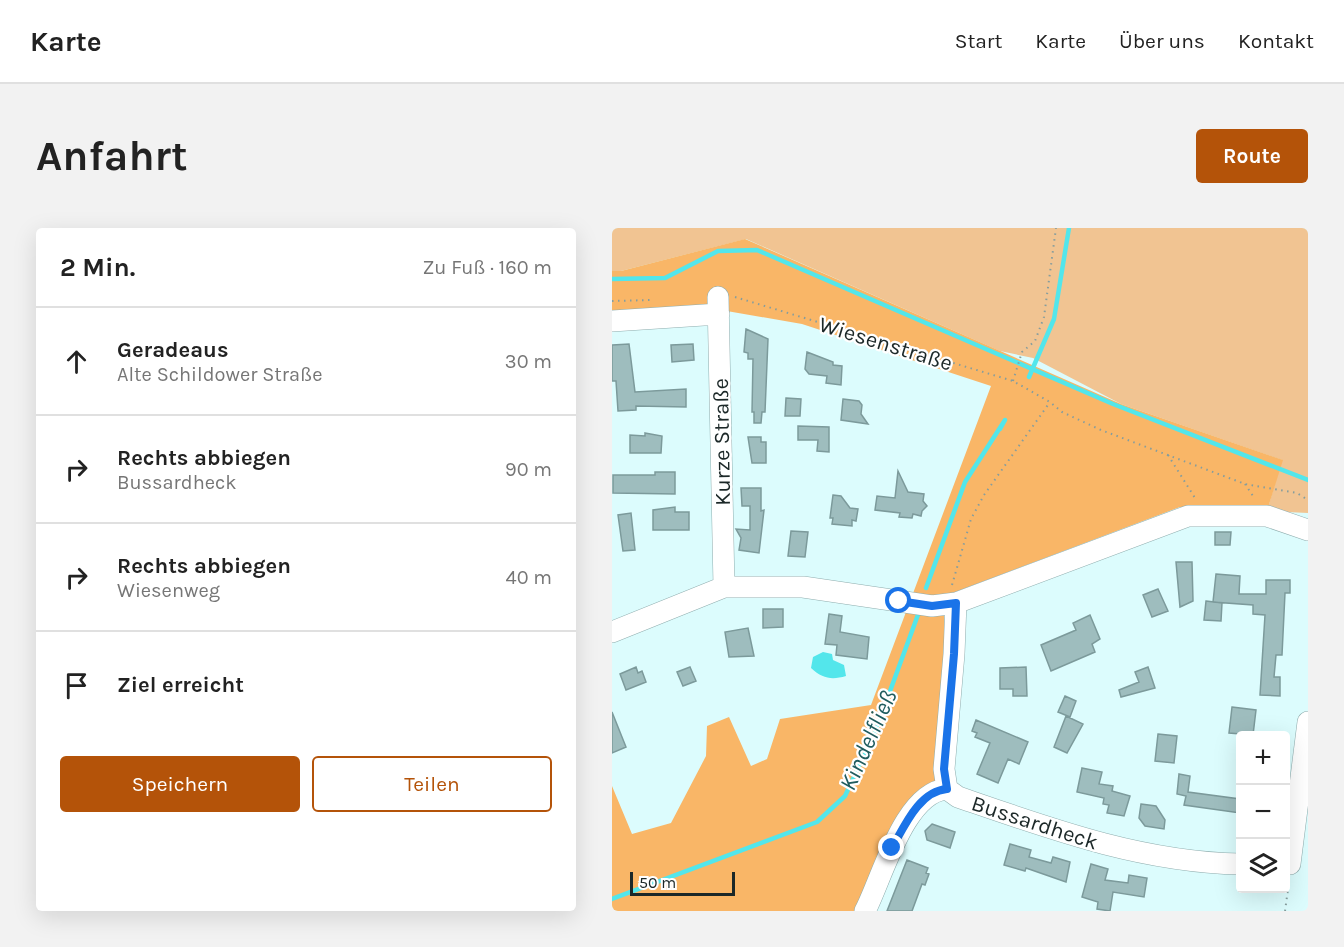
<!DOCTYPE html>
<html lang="de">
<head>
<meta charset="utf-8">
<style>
	:root { --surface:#fff; --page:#f2f2f2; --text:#222; --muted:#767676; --line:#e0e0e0; --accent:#b45309 }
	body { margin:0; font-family:Karla,sans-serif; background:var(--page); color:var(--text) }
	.controls { position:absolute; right:18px; bottom:18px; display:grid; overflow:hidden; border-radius:6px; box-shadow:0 6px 24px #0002 }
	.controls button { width:54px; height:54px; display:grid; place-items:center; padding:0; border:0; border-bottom:2px solid var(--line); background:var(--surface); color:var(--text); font:30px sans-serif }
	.scale { position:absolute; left:18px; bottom:15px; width:105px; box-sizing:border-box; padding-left:6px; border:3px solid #1c2828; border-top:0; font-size:16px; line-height:21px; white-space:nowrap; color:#1c2828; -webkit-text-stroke:4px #fff; paint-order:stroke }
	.stop { position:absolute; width:18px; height:18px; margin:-14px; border:4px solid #1a73e8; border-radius:50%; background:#fff }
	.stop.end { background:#1a73e8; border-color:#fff; box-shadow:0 2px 6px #0008 }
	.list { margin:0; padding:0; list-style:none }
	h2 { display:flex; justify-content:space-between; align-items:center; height:78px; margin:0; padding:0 24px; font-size:26px }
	h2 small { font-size:20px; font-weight:400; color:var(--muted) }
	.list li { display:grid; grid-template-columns:39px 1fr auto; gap:18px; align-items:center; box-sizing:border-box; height:108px; padding:0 24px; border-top:2px solid var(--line) }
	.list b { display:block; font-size:22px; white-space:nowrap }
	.list p { margin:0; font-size:20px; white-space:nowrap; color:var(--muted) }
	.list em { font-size:20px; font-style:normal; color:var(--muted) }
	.actions { display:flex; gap:12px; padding:18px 24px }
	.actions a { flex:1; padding:14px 0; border:2px solid var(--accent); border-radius:6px; text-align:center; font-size:21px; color:var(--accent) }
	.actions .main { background:var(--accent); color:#fff }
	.icon { flex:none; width:33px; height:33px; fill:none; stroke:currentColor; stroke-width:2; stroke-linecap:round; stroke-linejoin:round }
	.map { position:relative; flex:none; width:696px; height:683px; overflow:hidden; border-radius:6px }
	header { display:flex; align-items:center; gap:36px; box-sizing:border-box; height:84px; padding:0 30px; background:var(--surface); border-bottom:2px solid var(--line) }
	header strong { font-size:28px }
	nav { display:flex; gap:33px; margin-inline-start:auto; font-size:21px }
	.intro { display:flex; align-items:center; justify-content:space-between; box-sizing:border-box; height:144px; padding:0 36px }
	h1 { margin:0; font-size:42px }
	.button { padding:15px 27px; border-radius:6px; background:var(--accent); color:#fff; font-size:21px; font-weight:700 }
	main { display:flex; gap:36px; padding:0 36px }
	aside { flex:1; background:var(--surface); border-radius:6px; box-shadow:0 6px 24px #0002 }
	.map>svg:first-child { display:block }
	.green { fill:#f1c492 }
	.forest { fill:#f9b667 }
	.water { fill:#53e6eb }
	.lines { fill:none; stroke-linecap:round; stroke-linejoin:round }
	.stream { stroke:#53e6eb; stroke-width:4.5 }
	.building { fill:#9ebdbe; stroke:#7c9a9b; stroke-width:1.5 }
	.minor-casing { stroke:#8fadae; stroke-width:22 }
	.path { stroke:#869d9d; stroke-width:2; stroke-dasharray:1.5 4.5; stroke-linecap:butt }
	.minor { stroke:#fff; stroke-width:21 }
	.route { stroke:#1a73e8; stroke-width:8 }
	.labels { text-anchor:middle; stroke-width:4.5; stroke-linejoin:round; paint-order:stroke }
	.street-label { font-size:22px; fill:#1c2828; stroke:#fff }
	.water-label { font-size:24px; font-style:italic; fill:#205c5e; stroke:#fff }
</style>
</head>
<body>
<header>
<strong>Karte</strong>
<nav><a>Start</a><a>Karte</a><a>Über uns</a><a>Kontakt</a></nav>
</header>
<div class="intro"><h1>Anfahrt</h1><a class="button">Route</a></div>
<main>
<aside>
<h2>2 Min.<small>Zu Fuß · 160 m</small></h2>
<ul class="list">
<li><svg class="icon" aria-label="ahead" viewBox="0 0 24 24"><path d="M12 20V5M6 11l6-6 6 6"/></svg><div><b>Geradeaus</b><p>Alte Schildower Straße</p></div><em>30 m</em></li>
<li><svg class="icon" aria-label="right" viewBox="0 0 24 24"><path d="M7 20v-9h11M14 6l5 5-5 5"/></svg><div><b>Rechts abbiegen</b><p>Bussardheck</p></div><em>90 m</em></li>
<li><svg class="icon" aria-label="right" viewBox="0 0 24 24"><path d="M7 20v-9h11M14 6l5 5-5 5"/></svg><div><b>Rechts abbiegen</b><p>Wiesenweg</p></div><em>40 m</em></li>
<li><svg class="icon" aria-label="arrive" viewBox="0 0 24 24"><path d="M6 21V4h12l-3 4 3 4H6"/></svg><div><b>Ziel erreicht</b></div></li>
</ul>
<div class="actions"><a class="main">Speichern</a><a>Teilen</a></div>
</aside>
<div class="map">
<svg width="696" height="683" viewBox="0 0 696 683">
	<rect width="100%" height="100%" fill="#dcfcfd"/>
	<path class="green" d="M 0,0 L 696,0 L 696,285 L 655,283 L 670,232 L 509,176 L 421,130 L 388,123 L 134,11 L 9,43 L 0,43 Z"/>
	<path class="forest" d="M 133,11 L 509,176 L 671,232 L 655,283 L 568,279 L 330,369 L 336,424 L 325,555 L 244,683 L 0,683 L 0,558 L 20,606 L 59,595 L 94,528 L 95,498 L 117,489 L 139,538 L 155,531 L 168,491 L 259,477 L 379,158 L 190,96 L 109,82 L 0,86 L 0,43 L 9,43 Z"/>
	<path class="water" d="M 211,424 L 220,426 L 221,432 L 232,437 L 234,448 C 220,452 211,451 199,440 L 201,429 Z"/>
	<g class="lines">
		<path class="stream" d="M 0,51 L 53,50 L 106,23 L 145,22 L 501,176 L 696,252
			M 417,149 L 442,91 L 457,0
			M 314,360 L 353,254 L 393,192 L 388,201
			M 0,671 L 205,594 L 233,568 L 263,504 L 307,384"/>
	</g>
	<path class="building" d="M 134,101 L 156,111 L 153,184 L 150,184 L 149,195 L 142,195 L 142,184 L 140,184 L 141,131 L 136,131 L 136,125 L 132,124 Z
		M 17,116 L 23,164 L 74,161 L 74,179 L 24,178 L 24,182 L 6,183 L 4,153 L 0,153 L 0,117 Z
		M 81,116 L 82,132 L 60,134 L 59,117 Z
		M 195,124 L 221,134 L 221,137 L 230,138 L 229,157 L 214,155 L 215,148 L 197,146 L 193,141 Z
		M 174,170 L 189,171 L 188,188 L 173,188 Z
		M 231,171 L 247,173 L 250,177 L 249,186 L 256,196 L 229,192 Z
		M 186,198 L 217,199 L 217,224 L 205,223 L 206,212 L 186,212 Z
		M 33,205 L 50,208 L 49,225 L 18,225 L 18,207 L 33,208 Z
		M 136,209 L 149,209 L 149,214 L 154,214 L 154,235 L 140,235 Z
		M 286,243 L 296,264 L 312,266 L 311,273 L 315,278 L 310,283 L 309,288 L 301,286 L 300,290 L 287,289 L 288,285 L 263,282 L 265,268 L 283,270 Z
		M 43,244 L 63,244 L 63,266 L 1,265 L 1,247 L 43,247 Z
		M 129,260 L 149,260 L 149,283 L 152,282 L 147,325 L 127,322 L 129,310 L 124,301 L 138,302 L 138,278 L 130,278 Z
		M 221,267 L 229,268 L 238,280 L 246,281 L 244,293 L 240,292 L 240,298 L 220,296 L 221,290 L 218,290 Z
		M 63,279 L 63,284 L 77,284 L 77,302 L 41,302 L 41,282 Z
		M 19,285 L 23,322 L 11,323 L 6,287 Z
		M 179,303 L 196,304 L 193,329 L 176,328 Z
		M 603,304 L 619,304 L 618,317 L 603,317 Z
		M 564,334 L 580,334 L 581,373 L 568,379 Z
		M 604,346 L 628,348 L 627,366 L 654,366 L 654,352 L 678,352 L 678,365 L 673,365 L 670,427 L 664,427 L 662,449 L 668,449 L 668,468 L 648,467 L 653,387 L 641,386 L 641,377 L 601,374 Z
		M 546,361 L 556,383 L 540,389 L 531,367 Z
		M 594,373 L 610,375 L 609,393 L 592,392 Z
		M 151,381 L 171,381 L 171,399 L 151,400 Z
		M 217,386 L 230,388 L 228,404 L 257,409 L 255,431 L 224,427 L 225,417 L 213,416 Z
		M 478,387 L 488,411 L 480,416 L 483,424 L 439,443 L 429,417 L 464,402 L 461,395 Z
		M 136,400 L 142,428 L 117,429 L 113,404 Z
		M 24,439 L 26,445 L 30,443 L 34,454 L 14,462 L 8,446 Z
		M 78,439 L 84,453 L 71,458 L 65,444 Z
		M 414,439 L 415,468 L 401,468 L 401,461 L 388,461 L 388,440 Z
		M 536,439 L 543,460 L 509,469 L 507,462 L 527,454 L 523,444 Z
		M 453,468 L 464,473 L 458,489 L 446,484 Z
		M 620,479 L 644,482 L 641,507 L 617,505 Z
		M 0,484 L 14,519 L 0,525 Z
		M 454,488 L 471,496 L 455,525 L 442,519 Z
		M 364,492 L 416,514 L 407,536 L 396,531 L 386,555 L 365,546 L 378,515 L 363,509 L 365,505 L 360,503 Z
		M 546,506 L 565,508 L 562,535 L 543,533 Z
		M 470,540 L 490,544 L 487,556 L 501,558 L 500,563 L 518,568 L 512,588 L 495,585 L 497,577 L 491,576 L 492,570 L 465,564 Z
		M 567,546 L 578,548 L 576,564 L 628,571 L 628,585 L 572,577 L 574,568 L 565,566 Z
		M 529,576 L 544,578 L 553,592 L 552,601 L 533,598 L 527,590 Z
		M 320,596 L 343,604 L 338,620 L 315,612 L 313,603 Z
		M 398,616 L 419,622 L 417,629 L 439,635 L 441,629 L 458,634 L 454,654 L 414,640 L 413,643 L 392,637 Z
		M 295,632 L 316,640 L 314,645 L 317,646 L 313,657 L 310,656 L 300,683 L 275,683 Z
		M 479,636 L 496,641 L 493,652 L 516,655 L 517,647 L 535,650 L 532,669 L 501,664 L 498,683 L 485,681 L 486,674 L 470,669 Z"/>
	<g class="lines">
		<g class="minor-casing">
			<path id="minor" d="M 106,69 L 112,359
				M 0,93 L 107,86
				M 344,375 L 342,426 L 332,541 L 335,561 L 346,569 C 439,601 529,634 628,636
				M 0,404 L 112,359 L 191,359 L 320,378 L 344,375 L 576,288 L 655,288 L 696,302
				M 678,636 L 696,494
				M 253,683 C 270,651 292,564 335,561"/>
		</g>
		<path class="path" d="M 123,69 L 401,153 L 438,174 L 450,184 L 489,202 L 633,256 L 685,265 L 696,272
			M 0,73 L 39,72
			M 401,153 L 410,124 L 423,113 L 432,89 L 444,0
			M 556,227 L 583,270
			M 633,256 L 643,271
			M 340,357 L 359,291 L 372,267 L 438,174
			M 673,683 L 677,654"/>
		<use href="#minor" class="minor"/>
	</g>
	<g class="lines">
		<path class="route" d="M 280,620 C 292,599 307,563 335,561 L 332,541 L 342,426 L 344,375 L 320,378 L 287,373"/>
	</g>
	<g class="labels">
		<g class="street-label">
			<text transform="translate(274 115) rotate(17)" y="8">Wiesenstraße</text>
			<text transform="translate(109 214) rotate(-91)" y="8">Kurze Straße</text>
			<text transform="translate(423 594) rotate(18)" y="8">Bussardheck</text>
		</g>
		<g class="water-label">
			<text transform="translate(256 512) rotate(-66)" y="8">Kindelfließ</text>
		</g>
	</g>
</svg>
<div class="controls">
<button>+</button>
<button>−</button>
<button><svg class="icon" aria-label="layers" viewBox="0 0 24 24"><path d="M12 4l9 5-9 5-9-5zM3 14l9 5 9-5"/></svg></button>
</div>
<div class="scale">50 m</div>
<div class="stop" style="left:287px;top:373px"></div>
<div class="stop end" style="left:280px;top:620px"></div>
</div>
</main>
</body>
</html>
